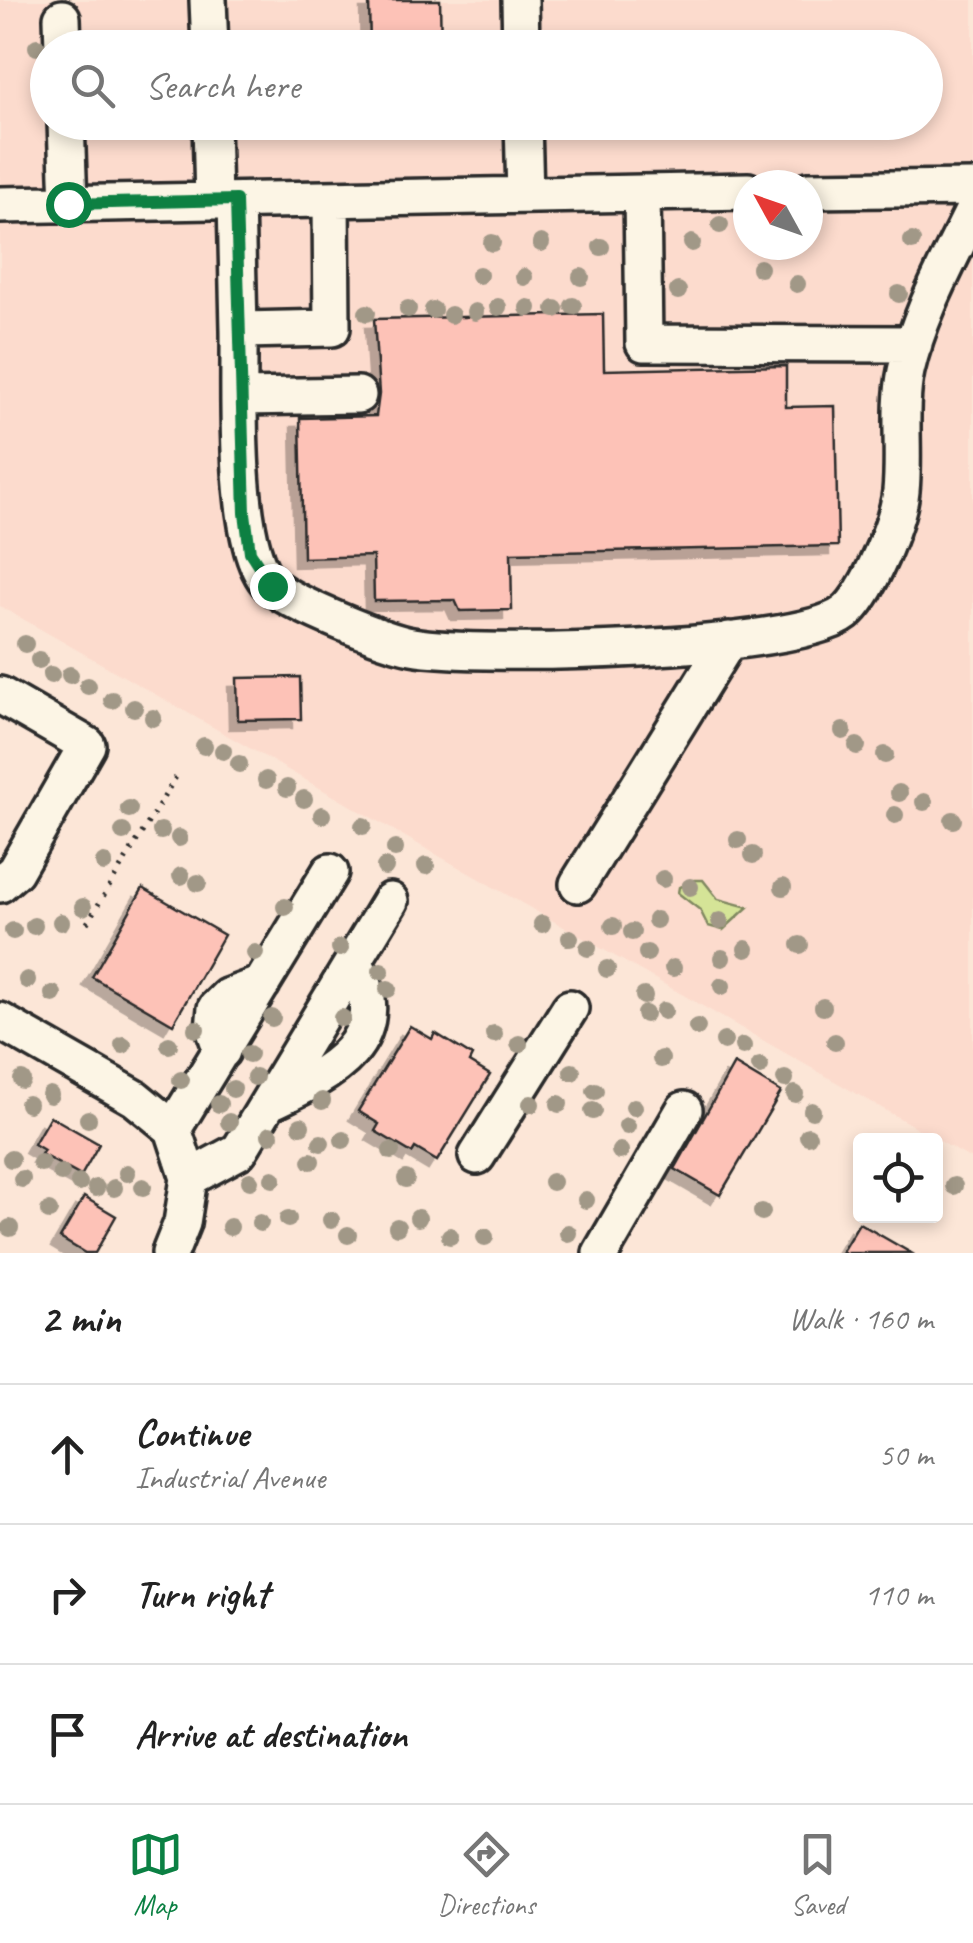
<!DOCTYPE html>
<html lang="en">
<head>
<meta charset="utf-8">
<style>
	:root { --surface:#fff; --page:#f2f2f2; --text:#222; --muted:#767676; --line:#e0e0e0; --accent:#0b8043 }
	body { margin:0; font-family:Caveat,sans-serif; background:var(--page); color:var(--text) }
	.controls { position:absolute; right:30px; bottom:30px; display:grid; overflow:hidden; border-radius:10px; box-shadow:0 5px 15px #0003 }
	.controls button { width:90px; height:90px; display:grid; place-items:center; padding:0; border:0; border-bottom:2px solid var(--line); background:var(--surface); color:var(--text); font:50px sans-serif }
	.compass { position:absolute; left:733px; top:170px; width:90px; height:90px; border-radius:50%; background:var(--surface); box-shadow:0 5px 15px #0003; rotate:310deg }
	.stop { position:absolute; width:30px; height:30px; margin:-22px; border:8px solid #0b8043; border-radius:50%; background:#fff }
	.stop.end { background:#0b8043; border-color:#fff; box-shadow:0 2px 10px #0008 }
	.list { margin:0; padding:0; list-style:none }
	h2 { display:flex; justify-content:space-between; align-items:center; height:130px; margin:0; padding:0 40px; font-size:42px }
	h2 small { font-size:32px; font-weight:400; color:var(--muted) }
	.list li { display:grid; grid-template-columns:65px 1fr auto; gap:30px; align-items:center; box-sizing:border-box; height:140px; padding:0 40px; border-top:2px solid var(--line) }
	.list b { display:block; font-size:38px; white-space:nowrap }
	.list p { margin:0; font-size:32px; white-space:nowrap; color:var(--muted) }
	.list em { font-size:32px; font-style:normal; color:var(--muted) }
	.icon { flex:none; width:55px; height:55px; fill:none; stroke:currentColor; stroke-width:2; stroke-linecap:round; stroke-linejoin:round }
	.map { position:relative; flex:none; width:973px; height:1253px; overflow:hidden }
	.search { position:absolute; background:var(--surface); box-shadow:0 5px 15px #0003; left:30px; right:30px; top:30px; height:110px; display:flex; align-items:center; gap:25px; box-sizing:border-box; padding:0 35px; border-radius:55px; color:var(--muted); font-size:38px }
	.sheet { height:550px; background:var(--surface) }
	nav { display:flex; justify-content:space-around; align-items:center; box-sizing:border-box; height:140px; border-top:2px solid var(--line); background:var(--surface); font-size:28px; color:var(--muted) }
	nav a { display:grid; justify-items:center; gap:5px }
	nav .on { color:var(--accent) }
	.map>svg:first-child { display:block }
	.built { fill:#fcdbcd; fill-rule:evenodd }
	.green { fill:#d5e497; stroke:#808861; stroke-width:2.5 }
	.building { fill:#fdc2b7; stroke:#2b2b2b; stroke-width:2.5; filter:url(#shadow) }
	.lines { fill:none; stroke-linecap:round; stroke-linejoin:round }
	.minor-casing { stroke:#2b2b2b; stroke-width:42 }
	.path { stroke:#2b2b2b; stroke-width:5; stroke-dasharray:2.5 8; stroke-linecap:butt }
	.minor { stroke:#fcf5e5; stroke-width:35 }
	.tree { fill:#a19887 }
	.route { stroke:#0b8043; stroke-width:12 }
</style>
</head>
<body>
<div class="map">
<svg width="973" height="1253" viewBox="0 0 973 1253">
	<defs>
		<filter id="shadow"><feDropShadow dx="-9" dy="9" stdDeviation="0" flood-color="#0004"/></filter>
	</defs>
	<rect width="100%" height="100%" fill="#fce6d7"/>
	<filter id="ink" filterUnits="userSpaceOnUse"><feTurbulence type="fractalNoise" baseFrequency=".01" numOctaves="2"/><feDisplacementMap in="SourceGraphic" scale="20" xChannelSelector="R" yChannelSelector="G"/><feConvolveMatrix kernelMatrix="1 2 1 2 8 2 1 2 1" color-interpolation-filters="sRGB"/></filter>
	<g filter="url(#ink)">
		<path class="built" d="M 0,0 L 973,0 L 973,1160 L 0,606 ZM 48,48 L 926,48 L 926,122 L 48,122 ZM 748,185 L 808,185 L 808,245 L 748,245 Z"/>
		<path class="green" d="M 695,880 L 703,880 L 718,899 L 748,907 L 723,930 L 708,926 L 700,910 L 678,893 L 679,887 Z"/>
		<path class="building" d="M 369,0 L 440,0 L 441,48 L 370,48 Z
			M 603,314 L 604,370 L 786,366 L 786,407 L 835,406 L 838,546 L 511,553 L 512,610 L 460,611 L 455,600 L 374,601 L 373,556 L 303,558 L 300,418 L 376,416 L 379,394 L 374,319 Z
			M 300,677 L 301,719 L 238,720 L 237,678 Z
			M 143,888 L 224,935 L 173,1024 L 92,977 Z
			M 410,1026 L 432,1039 L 435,1033 L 472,1056 L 469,1062 L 490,1075 L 437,1161 L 415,1148 L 412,1153 L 375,1131 L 379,1124 L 358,1111 Z
			M 734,1064 L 781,1092 L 720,1195 L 675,1169 Z
			M 50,1116 L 99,1144 L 81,1176 L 41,1154 L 44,1150 L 34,1144 Z
			M 84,1197 L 116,1216 L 95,1253 L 85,1253 L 60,1238 Z
			M 859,1223 L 911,1253 L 841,1253 Z"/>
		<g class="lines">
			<g class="minor-casing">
				<path id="minor" d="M 208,0 L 210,48
					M 520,0 L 521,48
					M 62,18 L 63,48
					M 66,122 L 69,204
					M 211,122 L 213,201
					M 523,122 L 525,195
					M 808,190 L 973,188
					M 642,193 L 644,343 L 914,344
					M 236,201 L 239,330 L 332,328 L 331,199
					M 0,205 L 748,191
					M 239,330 C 240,384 231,554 273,587 C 295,605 383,641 412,646 C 479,658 797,651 845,613 C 868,595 898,521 901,491 C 905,452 898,409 906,371 C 919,314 948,263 973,211
					M 240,397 L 358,395
					M 0,695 L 87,745 L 15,871 L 0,884
					M 578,884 L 729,640
					M 0,1021 L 135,1098 L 173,1129 L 189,1178 L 182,1223 L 170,1253
					M 222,1051 L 214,1028 L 216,1008 L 227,997 L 262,984
					M 268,1103 C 330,1074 397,1043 354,961
					M 173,1129 L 330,872
					M 477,1156 L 570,1008
					M 189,1178 L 239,1151 L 390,901
					M 601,1253 L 684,1110"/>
			</g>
			<path class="path" d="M 87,923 L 176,777"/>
			<use href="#minor" class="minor"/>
		</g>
		<g class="tree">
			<circle cx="37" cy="47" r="9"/>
			<circle cx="720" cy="225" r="9"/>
			<circle cx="912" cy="241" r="9"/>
			<circle cx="492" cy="243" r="9"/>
			<circle cx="541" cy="243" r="9"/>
			<circle cx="692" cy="243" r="9"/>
			<circle cx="601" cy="247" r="9"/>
			<circle cx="760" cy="268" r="9"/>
			<circle cx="479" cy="275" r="9"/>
			<circle cx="524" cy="277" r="9"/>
			<circle cx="581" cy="277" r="9"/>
			<circle cx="797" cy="284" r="9"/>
			<circle cx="678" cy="291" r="9"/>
			<circle cx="899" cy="294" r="9"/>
			<circle cx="573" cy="306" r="9"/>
			<circle cx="498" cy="307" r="9"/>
			<circle cx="528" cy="308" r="9"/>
			<circle cx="408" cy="309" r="9"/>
			<circle cx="555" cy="309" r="9"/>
			<circle cx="433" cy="310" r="9"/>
			<circle cx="475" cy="312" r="9"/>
			<circle cx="367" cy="313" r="9"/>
			<circle cx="451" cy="315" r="9"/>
			<circle cx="25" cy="644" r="9"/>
			<circle cx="39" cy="660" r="9"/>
			<circle cx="51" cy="675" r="9"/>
			<circle cx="70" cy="675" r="9"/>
			<circle cx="88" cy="686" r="9"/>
			<circle cx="112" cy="700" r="9"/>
			<circle cx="134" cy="708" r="9"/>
			<circle cx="153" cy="718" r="9"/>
			<circle cx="843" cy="731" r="9"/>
			<circle cx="204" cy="746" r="9"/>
			<circle cx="857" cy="746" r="9"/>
			<circle cx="223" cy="751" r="9"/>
			<circle cx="885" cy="755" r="9"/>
			<circle cx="239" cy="764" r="9"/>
			<circle cx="266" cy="780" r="9"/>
			<circle cx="287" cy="788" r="9"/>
			<circle cx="899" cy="793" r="9"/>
			<circle cx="304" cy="799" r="9"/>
			<circle cx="924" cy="802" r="9"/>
			<circle cx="129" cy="809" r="9"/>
			<circle cx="322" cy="815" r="9"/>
			<circle cx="895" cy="815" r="9"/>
			<circle cx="953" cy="820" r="9"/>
			<circle cx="363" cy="826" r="9"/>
			<circle cx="161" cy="831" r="9"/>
			<circle cx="123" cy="832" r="9"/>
			<circle cx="179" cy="838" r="9"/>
			<circle cx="738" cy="840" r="9"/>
			<circle cx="395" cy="849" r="9"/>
			<circle cx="753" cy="855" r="9"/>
			<circle cx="104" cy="863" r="9"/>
			<circle cx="426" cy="866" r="9"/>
			<circle cx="385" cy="867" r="9"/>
			<circle cx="181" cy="876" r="9"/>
			<circle cx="663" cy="879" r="9"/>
			<circle cx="198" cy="883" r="9"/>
			<circle cx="690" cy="887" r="9"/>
			<circle cx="783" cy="887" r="9"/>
			<circle cx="83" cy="907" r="9"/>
			<circle cx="285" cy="907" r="9"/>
			<circle cx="656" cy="920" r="9"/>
			<circle cx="720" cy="921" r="9"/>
			<circle cx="61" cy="922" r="9"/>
			<circle cx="542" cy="924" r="9"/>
			<circle cx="34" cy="926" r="9"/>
			<circle cx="613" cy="926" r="9"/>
			<circle cx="13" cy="931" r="9"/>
			<circle cx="632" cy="932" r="9"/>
			<circle cx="570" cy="938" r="9"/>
			<circle cx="800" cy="945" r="9"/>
			<circle cx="340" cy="948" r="9"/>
			<circle cx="588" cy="948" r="9"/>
			<circle cx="746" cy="949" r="9"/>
			<circle cx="255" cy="953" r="9"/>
			<circle cx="647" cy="953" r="9"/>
			<circle cx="722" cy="958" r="9"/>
			<circle cx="673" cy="968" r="9"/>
			<circle cx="607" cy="969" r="9"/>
			<circle cx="381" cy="971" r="9"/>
			<circle cx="27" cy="980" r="9"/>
			<circle cx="722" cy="986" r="9"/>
			<circle cx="388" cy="989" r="9"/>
			<circle cx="53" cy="994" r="9"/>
			<circle cx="644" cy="996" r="9"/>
			<circle cx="823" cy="1007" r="9"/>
			<circle cx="664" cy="1011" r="9"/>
			<circle cx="645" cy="1014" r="9"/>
			<circle cx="272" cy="1018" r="9"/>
			<circle cx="342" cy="1018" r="9"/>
			<circle cx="697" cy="1027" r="9"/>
			<circle cx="196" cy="1029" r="9"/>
			<circle cx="494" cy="1034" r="9"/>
			<circle cx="724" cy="1041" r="9"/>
			<circle cx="835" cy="1042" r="9"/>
			<circle cx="519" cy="1044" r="9"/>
			<circle cx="123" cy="1045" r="9"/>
			<circle cx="169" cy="1045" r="9"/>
			<circle cx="743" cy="1046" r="9"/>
			<circle cx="249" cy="1054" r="9"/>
			<circle cx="661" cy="1059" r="9"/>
			<circle cx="760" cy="1066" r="9"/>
			<circle cx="572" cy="1072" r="9"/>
			<circle cx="255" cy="1077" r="9"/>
			<circle cx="785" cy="1079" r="9"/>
			<circle cx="22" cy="1080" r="9"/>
			<circle cx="181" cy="1080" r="9"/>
			<circle cx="233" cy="1089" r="9"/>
			<circle cx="595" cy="1091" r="9"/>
			<circle cx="795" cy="1094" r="9"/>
			<circle cx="50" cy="1095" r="9"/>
			<circle cx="322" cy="1101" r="9"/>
			<circle cx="28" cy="1104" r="9"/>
			<circle cx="219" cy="1104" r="9"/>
			<circle cx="531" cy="1104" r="9"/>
			<circle cx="559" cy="1104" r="9"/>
			<circle cx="634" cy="1107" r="9"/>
			<circle cx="593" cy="1111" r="9"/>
			<circle cx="812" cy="1111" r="9"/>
			<circle cx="88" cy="1119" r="9"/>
			<circle cx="229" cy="1122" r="9"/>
			<circle cx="301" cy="1126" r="9"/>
			<circle cx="627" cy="1126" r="9"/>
			<circle cx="270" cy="1135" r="9"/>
			<circle cx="808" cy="1136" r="9"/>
			<circle cx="343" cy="1140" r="9"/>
			<circle cx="321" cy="1143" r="9"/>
			<circle cx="391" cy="1151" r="9"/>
			<circle cx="620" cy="1151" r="9"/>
			<circle cx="11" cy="1159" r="9"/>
			<circle cx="311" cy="1161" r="9"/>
			<circle cx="41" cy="1163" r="9"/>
			<circle cx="61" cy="1173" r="9"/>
			<circle cx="127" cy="1173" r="9"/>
			<circle cx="22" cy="1179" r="9"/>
			<circle cx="273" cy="1179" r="9"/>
			<circle cx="406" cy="1179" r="9"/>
			<circle cx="250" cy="1181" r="9"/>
			<circle cx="552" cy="1182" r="9"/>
			<circle cx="79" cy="1183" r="9"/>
			<circle cx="954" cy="1186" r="9"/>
			<circle cx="143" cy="1187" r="9"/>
			<circle cx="96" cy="1188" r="9"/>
			<circle cx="114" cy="1188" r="9"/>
			<circle cx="586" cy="1200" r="9"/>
			<circle cx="49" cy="1211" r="9"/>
			<circle cx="762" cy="1212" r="9"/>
			<circle cx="418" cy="1218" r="9"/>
			<circle cx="288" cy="1219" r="9"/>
			<circle cx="331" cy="1220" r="9"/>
			<circle cx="260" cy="1223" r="9"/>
			<circle cx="230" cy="1227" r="9"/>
			<circle cx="397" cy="1227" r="9"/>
			<circle cx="10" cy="1228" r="9"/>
			<circle cx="568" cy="1233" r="9"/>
			<circle cx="348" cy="1235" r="9"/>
			<circle cx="450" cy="1236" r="9"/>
			<circle cx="485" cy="1237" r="9"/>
		</g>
	</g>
	<g class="lines" filter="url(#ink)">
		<path class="route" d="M 68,204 L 236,200 L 245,513 L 250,552 L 272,586"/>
	</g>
</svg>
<div class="controls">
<button><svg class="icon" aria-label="locate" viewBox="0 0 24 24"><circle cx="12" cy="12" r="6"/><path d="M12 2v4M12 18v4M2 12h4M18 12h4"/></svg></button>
</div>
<svg class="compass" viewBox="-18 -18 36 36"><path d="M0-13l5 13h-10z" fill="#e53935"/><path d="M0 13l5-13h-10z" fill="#767676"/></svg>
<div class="stop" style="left:68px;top:204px"></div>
<div class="stop end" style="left:272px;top:586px"></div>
<div class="search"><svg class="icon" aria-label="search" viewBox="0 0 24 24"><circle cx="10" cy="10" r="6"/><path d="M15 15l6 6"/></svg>Search here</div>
</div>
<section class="sheet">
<h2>2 min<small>Walk · 160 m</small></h2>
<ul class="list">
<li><svg class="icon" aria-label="ahead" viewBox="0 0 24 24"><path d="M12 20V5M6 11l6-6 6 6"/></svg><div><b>Continue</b><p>Industrial Avenue</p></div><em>50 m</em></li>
<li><svg class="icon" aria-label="right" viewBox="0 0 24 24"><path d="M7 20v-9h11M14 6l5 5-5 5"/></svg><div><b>Turn right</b></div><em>110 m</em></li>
<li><svg class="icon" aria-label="arrive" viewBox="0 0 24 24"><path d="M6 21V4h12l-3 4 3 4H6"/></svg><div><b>Arrive at destination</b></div></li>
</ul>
</section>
<nav>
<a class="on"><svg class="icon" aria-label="map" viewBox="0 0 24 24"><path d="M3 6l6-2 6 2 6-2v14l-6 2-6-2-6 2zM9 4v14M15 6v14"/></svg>Map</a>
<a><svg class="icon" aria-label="directions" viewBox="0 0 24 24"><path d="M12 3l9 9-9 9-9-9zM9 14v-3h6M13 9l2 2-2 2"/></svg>Directions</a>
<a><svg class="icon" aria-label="saved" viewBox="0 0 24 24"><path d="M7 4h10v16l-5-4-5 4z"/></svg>Saved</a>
</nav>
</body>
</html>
